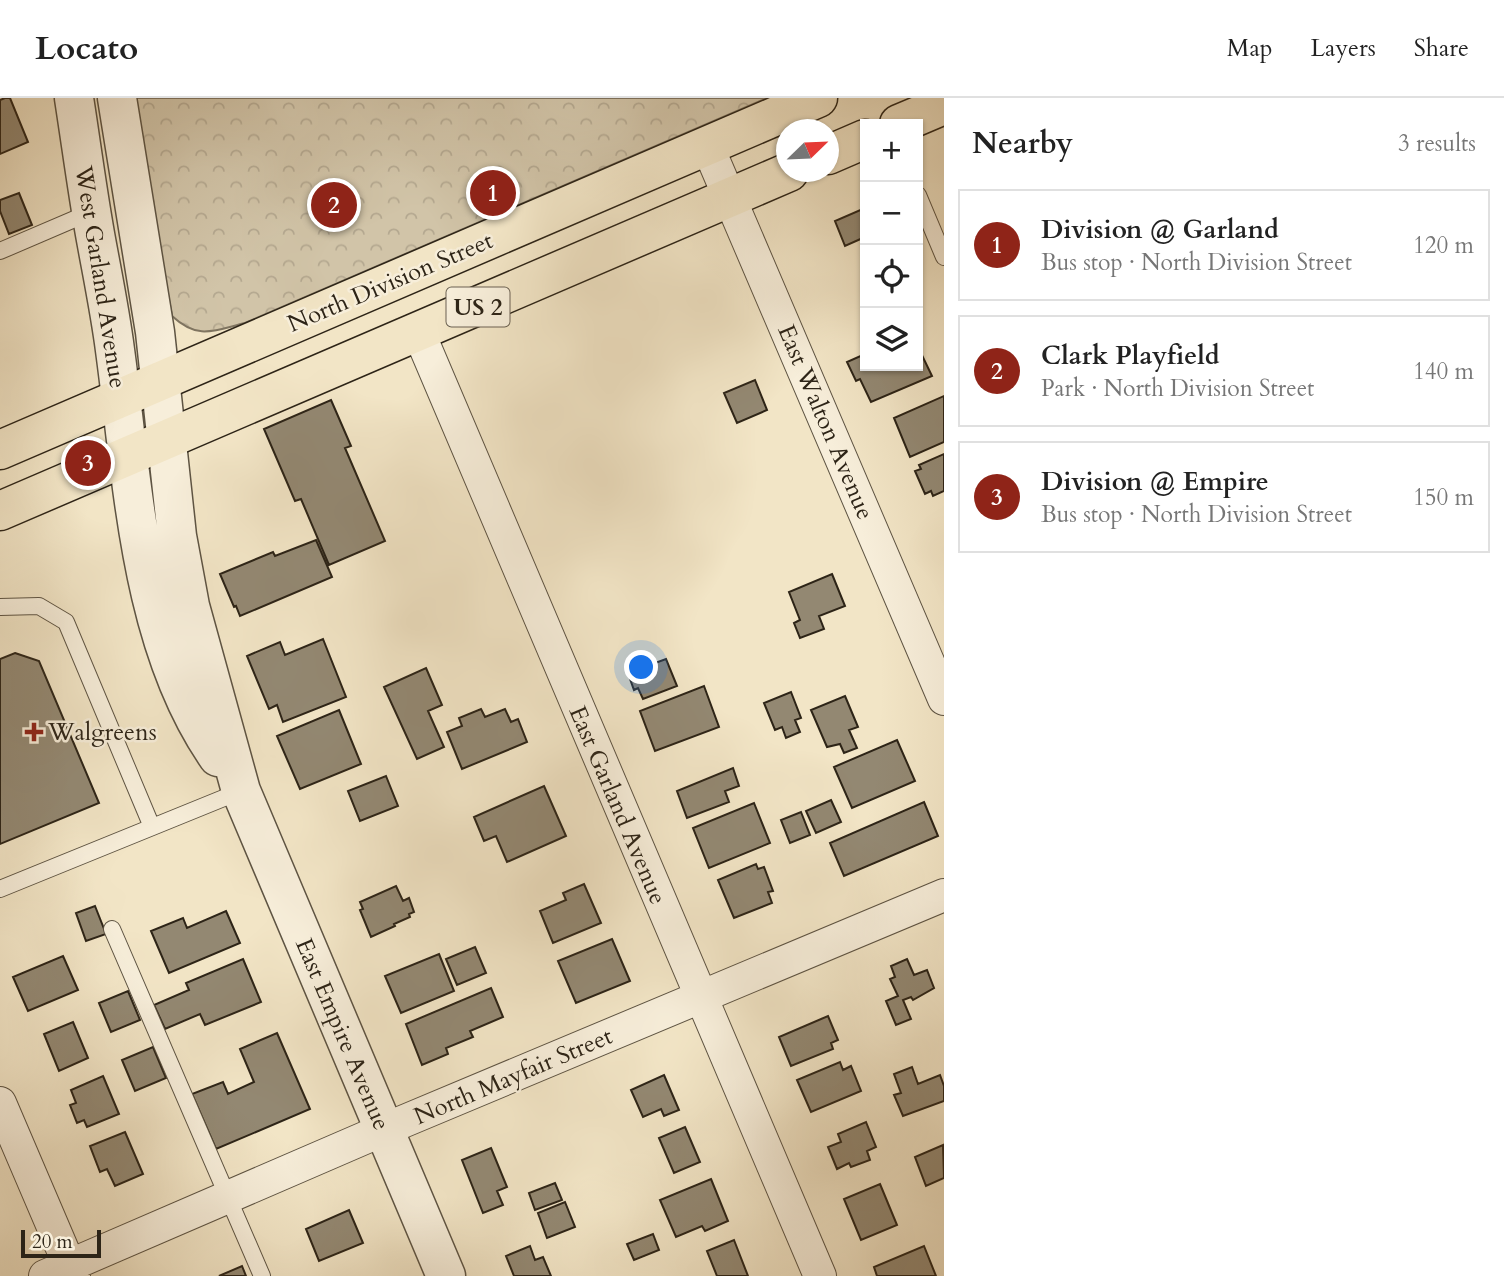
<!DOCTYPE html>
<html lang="en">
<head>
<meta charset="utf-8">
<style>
	:root { --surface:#fff; --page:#f6f6f6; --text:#222; --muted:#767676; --line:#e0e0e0; --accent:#8f2418 }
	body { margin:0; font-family:Cardo,serif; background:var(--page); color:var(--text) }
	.controls { position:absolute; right:21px; top:21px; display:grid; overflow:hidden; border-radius:0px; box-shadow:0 2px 5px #0004 }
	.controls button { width:63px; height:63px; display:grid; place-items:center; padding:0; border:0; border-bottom:2px solid var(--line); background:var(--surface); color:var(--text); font:35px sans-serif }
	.compass { position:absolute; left:776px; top:21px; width:63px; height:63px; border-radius:50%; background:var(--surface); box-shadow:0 2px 5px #0004; rotate:67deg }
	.scale { position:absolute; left:21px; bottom:18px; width:80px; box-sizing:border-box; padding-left:7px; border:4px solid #2d2417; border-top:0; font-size:19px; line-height:24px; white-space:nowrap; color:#2d2417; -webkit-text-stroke:5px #f7eeda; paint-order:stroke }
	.you { position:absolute; left:642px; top:570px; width:24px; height:24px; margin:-18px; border:5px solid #fff; border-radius:50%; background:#1a73e8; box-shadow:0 0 0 10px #1a73e833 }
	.badge { display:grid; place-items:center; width:46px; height:46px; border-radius:50%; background:var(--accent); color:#fff; font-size:23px; font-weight:700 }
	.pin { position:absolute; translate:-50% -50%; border:4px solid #fff; box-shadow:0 2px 7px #0006 }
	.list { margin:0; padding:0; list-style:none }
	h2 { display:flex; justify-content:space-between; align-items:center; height:91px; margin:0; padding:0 28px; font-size:30px }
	h2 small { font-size:23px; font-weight:400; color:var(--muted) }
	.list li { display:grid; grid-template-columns:46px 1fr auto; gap:21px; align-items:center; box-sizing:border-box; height:112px; margin:0 14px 14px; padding:0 14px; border:2px solid var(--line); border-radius:0px }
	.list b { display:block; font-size:26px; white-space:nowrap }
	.list p { margin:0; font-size:23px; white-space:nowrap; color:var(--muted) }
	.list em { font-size:23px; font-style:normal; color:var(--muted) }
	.icon { flex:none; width:38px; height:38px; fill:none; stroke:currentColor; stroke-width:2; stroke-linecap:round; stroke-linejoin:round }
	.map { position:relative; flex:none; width:944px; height:1178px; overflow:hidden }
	header { display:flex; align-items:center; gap:42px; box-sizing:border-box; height:98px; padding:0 35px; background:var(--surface); border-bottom:2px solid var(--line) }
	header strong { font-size:33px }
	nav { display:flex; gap:38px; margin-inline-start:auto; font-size:24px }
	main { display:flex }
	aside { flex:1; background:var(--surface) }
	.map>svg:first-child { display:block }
	.park { fill:url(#park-crowns); stroke:#7f7460; stroke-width:2 }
	.building { fill:#938872; stroke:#2d2417; stroke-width:2 }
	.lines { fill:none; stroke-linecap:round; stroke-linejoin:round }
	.service-casing { stroke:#5e5443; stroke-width:18 }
	.minor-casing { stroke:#5e5443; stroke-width:34 }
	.tertiary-casing { stroke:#5e5443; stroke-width:41 }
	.primary-casing { stroke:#2d2417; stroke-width:41 }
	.service { stroke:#f7eeda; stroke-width:16 }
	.minor { stroke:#f7eeda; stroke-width:32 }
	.tertiary { stroke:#f7eeda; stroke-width:38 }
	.primary { stroke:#f2e5c6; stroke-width:38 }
	.poi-dot { fill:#8f2418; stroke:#f7eeda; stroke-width:2.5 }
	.labels { text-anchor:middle; stroke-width:5; stroke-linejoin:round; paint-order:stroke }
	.shield { fill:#f7eeda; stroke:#6a6152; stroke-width:2 }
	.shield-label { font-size:23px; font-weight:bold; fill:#2d2417 }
	.street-label { font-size:24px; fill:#2d2417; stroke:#f7eeda }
	.poi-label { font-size:24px; fill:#2d2417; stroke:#f7eeda; text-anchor:start }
</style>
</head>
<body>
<header>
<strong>Locato</strong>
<nav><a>Map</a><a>Layers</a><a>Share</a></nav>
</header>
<main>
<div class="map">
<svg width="944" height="1178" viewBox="0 0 944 1178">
	<defs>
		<pattern id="park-crowns" width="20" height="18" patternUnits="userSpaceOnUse" patternTransform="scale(1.75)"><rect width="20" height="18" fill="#d1c4a8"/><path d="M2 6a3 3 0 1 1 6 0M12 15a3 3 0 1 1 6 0" fill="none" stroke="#b4a890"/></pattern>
	</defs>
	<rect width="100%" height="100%" fill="#f2e5c6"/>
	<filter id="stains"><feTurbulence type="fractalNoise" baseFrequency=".00286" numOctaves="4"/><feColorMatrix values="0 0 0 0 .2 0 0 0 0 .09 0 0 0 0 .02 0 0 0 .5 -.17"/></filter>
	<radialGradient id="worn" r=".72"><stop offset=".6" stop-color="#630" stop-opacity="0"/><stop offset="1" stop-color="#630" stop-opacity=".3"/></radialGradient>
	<path class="park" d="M 132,0 L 767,0 L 245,225 C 213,233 198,242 172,218 Z"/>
	<path class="building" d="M 5,0 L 10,0 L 28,44 L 0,56 L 0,2 Z
		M 19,95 L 32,127 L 9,136 L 0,113 L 0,102 Z
		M 865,110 L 865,139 L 845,148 L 835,123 Z
		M 918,249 L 932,278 L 871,304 L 860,281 L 856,283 L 847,264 L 865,256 L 865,268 L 918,268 Z
		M 755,282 L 767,312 L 737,325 L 724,295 Z
		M 944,298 L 944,344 L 910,359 L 894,320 Z
		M 331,302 L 351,348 L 345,350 L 385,443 L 329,467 L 301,401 L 295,403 L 264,331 Z
		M 944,356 L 944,393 L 933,398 L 931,393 L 925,396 L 915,373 L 921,371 L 919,367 Z
		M 316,442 L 332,479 L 240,518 L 236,508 L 234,509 L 220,476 L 273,454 L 275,458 Z
		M 832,476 L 845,508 L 819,518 L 824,531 L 800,540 L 794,525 L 800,522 L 789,494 Z
		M 323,541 L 346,599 L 283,624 L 277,607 L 269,611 L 247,558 L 280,544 L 285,557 Z
		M 15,555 L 39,563 L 99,705 L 0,746 L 0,561 Z
		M 644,561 L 647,568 L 666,561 L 677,588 L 643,601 L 638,590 L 634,592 L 630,581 L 634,580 L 629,567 Z
		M 426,570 L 442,607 L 428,613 L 444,649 L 417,661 L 384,589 Z
		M 704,588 L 719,629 L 655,653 L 640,613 Z
		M 791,594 L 801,620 L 795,622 L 800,634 L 786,640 L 782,629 L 775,632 L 764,605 Z
		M 845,598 L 858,629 L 849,632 L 857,650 L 844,655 L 840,646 L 827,649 L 811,612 Z
		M 481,611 L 485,619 L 505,611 L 511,624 L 518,621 L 527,644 L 462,671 L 447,634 L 462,628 L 459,620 Z
		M 339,612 L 361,666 L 300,691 L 277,638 Z
		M 897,642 L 915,683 L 852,710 L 834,669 Z
		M 733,670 L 739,688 L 725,693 L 729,704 L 687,720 L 677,693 Z
		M 386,678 L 398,708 L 360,723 L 348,693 Z
		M 544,688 L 566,738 L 507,764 L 496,738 L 484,743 L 474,719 Z
		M 831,702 L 841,724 L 816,735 L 806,713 Z
		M 924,704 L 938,738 L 844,778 L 830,745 Z
		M 754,705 L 770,745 L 709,770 L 693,730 Z
		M 801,714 L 810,737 L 790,745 L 781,722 Z
		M 756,766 L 758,771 L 764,769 L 773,793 L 768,794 L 772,805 L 734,820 L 718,782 Z
		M 584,786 L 601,825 L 553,845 L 540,813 L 566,802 L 563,795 Z
		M 396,788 L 403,803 L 409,800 L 414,814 L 409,816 L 410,819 L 394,826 L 395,828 L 371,839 L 360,812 L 363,811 L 360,804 Z
		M 95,808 L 106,836 L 86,843 L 76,815 Z
		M 226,813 L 240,845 L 169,875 L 151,833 L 183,820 L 187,830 Z
		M 612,841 L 630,883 L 576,905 L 558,863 Z
		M 475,849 L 486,875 L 457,887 L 446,861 Z
		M 439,856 L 454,893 L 401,915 L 385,878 Z
		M 63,858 L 78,892 L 28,913 L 13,879 Z
		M 243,861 L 261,904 L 205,927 L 200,916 L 165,931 L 154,907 L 189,892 L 186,885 Z
		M 907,861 L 914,877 L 927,872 L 934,890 L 913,902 L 911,899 L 903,902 L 911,921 L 896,927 L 886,903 L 898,898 L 890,881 L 895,879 L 891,868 Z
		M 491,890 L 503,919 L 470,933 L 473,939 L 446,950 L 448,956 L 422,967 L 406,926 Z
		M 128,893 L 140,922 L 111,934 L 99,905 Z
		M 828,918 L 838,942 L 831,945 L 833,951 L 791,968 L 779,939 Z
		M 73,924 L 88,960 L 59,973 L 44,936 Z
		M 277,935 L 310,1011 L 216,1051 L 192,996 L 223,984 L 228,996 L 254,984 L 240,951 Z
		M 153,949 L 166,980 L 135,993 L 122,962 Z
		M 840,964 L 843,972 L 851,968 L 861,993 L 811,1014 L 797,982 Z
		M 912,969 L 918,986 L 940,977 L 944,988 L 944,1003 L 903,1018 L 894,997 L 901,995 L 894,976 Z
		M 664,977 L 679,1012 L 664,1018 L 661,1011 L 643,1019 L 631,992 Z
		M 103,978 L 119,1016 L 87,1029 L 84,1022 L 77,1025 L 70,1007 L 76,1005 L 71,992 Z
		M 866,1024 L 876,1049 L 867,1053 L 870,1062 L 851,1069 L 849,1065 L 837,1071 L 828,1049 L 841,1044 L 838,1036 Z
		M 685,1029 L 700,1064 L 674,1075 L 659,1040 Z
		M 125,1034 L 143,1076 L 115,1088 L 107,1071 L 100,1074 L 90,1048 Z
		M 943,1047 L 944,1080 L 926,1088 L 915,1059 Z
		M 491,1050 L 507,1089 L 497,1093 L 503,1107 L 483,1115 L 462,1062 Z
		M 711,1081 L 728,1123 L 705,1133 L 702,1128 L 676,1139 L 660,1102 Z
		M 555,1085 L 562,1102 L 535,1112 L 529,1095 Z
		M 880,1086 L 897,1127 L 861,1142 L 844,1101 Z
		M 565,1104 L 575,1129 L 547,1140 L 538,1115 Z
		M 349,1112 L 363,1145 L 319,1163 L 306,1131 Z
		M 653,1136 L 659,1152 L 634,1162 L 627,1146 Z
		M 734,1142 L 748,1178 L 717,1178 L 707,1153 Z
		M 530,1148 L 535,1162 L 543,1159 L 551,1178 L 514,1178 L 506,1158 Z
		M 924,1148 L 936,1178 L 877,1178 L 874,1169 Z
		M 242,1168 L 246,1178 L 219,1178 Z"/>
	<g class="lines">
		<g class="service-casing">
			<path id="service" d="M 918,97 L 944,159
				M 0,153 L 91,114
				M 0,509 L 39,508 L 66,524 L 152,729
				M 0,791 L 241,693
				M 112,831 L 262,1178"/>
		</g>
		<g class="minor-casing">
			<path id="minor" d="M 707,47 L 944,601
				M 419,235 L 820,1178
				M 0,1005 L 74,1178
				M 45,1178 L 383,1032 L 944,797"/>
		</g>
		<g class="tertiary-casing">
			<path id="tertiary" d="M 74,0 C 81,45 87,91 95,136 C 102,175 110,213 115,252 C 133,384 139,546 218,659
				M 117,0 L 155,234 L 177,438 L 190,508 L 241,693 L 446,1178"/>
		</g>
		<g class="primary-casing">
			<path id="primary" d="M 899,26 L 944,7
				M 828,57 L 865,41
				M 0,352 L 818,0
				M 0,413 L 789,74"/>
		</g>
		<use href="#service" class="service"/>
		<use href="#minor" class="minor"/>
		<use href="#tertiary" class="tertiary"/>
		<use href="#primary" class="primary"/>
	</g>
	<path class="poi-dot" d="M30.5 623.5h7v7h7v7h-7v7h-7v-7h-7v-7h7z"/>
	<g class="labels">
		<rect class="shield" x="446.5" y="189.5" width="63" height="39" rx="5"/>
		<g class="shield-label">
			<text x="478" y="217">US 2</text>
		</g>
		<g class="street-label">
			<text transform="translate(101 179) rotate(81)" y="8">West Garland Avenue</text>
			<text transform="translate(390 184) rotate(-23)" y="8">North Division Street</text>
			<text transform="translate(826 324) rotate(67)" y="8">East Walton Avenue</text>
			<text transform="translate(618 707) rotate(67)" y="8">East Garland Avenue</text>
			<text transform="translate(343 936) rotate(67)" y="8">East Empire Avenue</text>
			<text transform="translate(513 978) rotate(-23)" y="8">North Mayfair Street</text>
		</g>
		<g class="poi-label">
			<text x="48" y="642">Walgreens</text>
		</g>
	</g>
	<rect width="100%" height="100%" filter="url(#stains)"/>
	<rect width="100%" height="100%" fill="url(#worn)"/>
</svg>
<div class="controls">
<button>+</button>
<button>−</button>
<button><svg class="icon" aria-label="locate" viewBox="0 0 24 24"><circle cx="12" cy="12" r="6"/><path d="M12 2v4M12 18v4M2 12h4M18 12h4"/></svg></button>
<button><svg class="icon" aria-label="layers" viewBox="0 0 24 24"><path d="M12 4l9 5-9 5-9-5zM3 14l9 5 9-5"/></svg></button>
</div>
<svg class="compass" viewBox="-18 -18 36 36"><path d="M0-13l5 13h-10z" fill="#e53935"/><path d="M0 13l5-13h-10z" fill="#767676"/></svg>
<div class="scale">20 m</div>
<div class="you"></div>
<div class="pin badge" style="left:493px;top:95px">1</div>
<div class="pin badge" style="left:334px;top:107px">2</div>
<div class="pin badge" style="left:88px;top:365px">3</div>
</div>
<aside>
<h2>Nearby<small>3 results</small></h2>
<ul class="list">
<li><span class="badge">1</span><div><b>Division @ Garland</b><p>Bus stop · North Division Street</p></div><em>120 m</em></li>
<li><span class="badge">2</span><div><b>Clark Playfield</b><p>Park · North Division Street</p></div><em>140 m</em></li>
<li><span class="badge">3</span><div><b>Division @ Empire</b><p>Bus stop · North Division Street</p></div><em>150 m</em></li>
</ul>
</aside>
</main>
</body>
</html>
